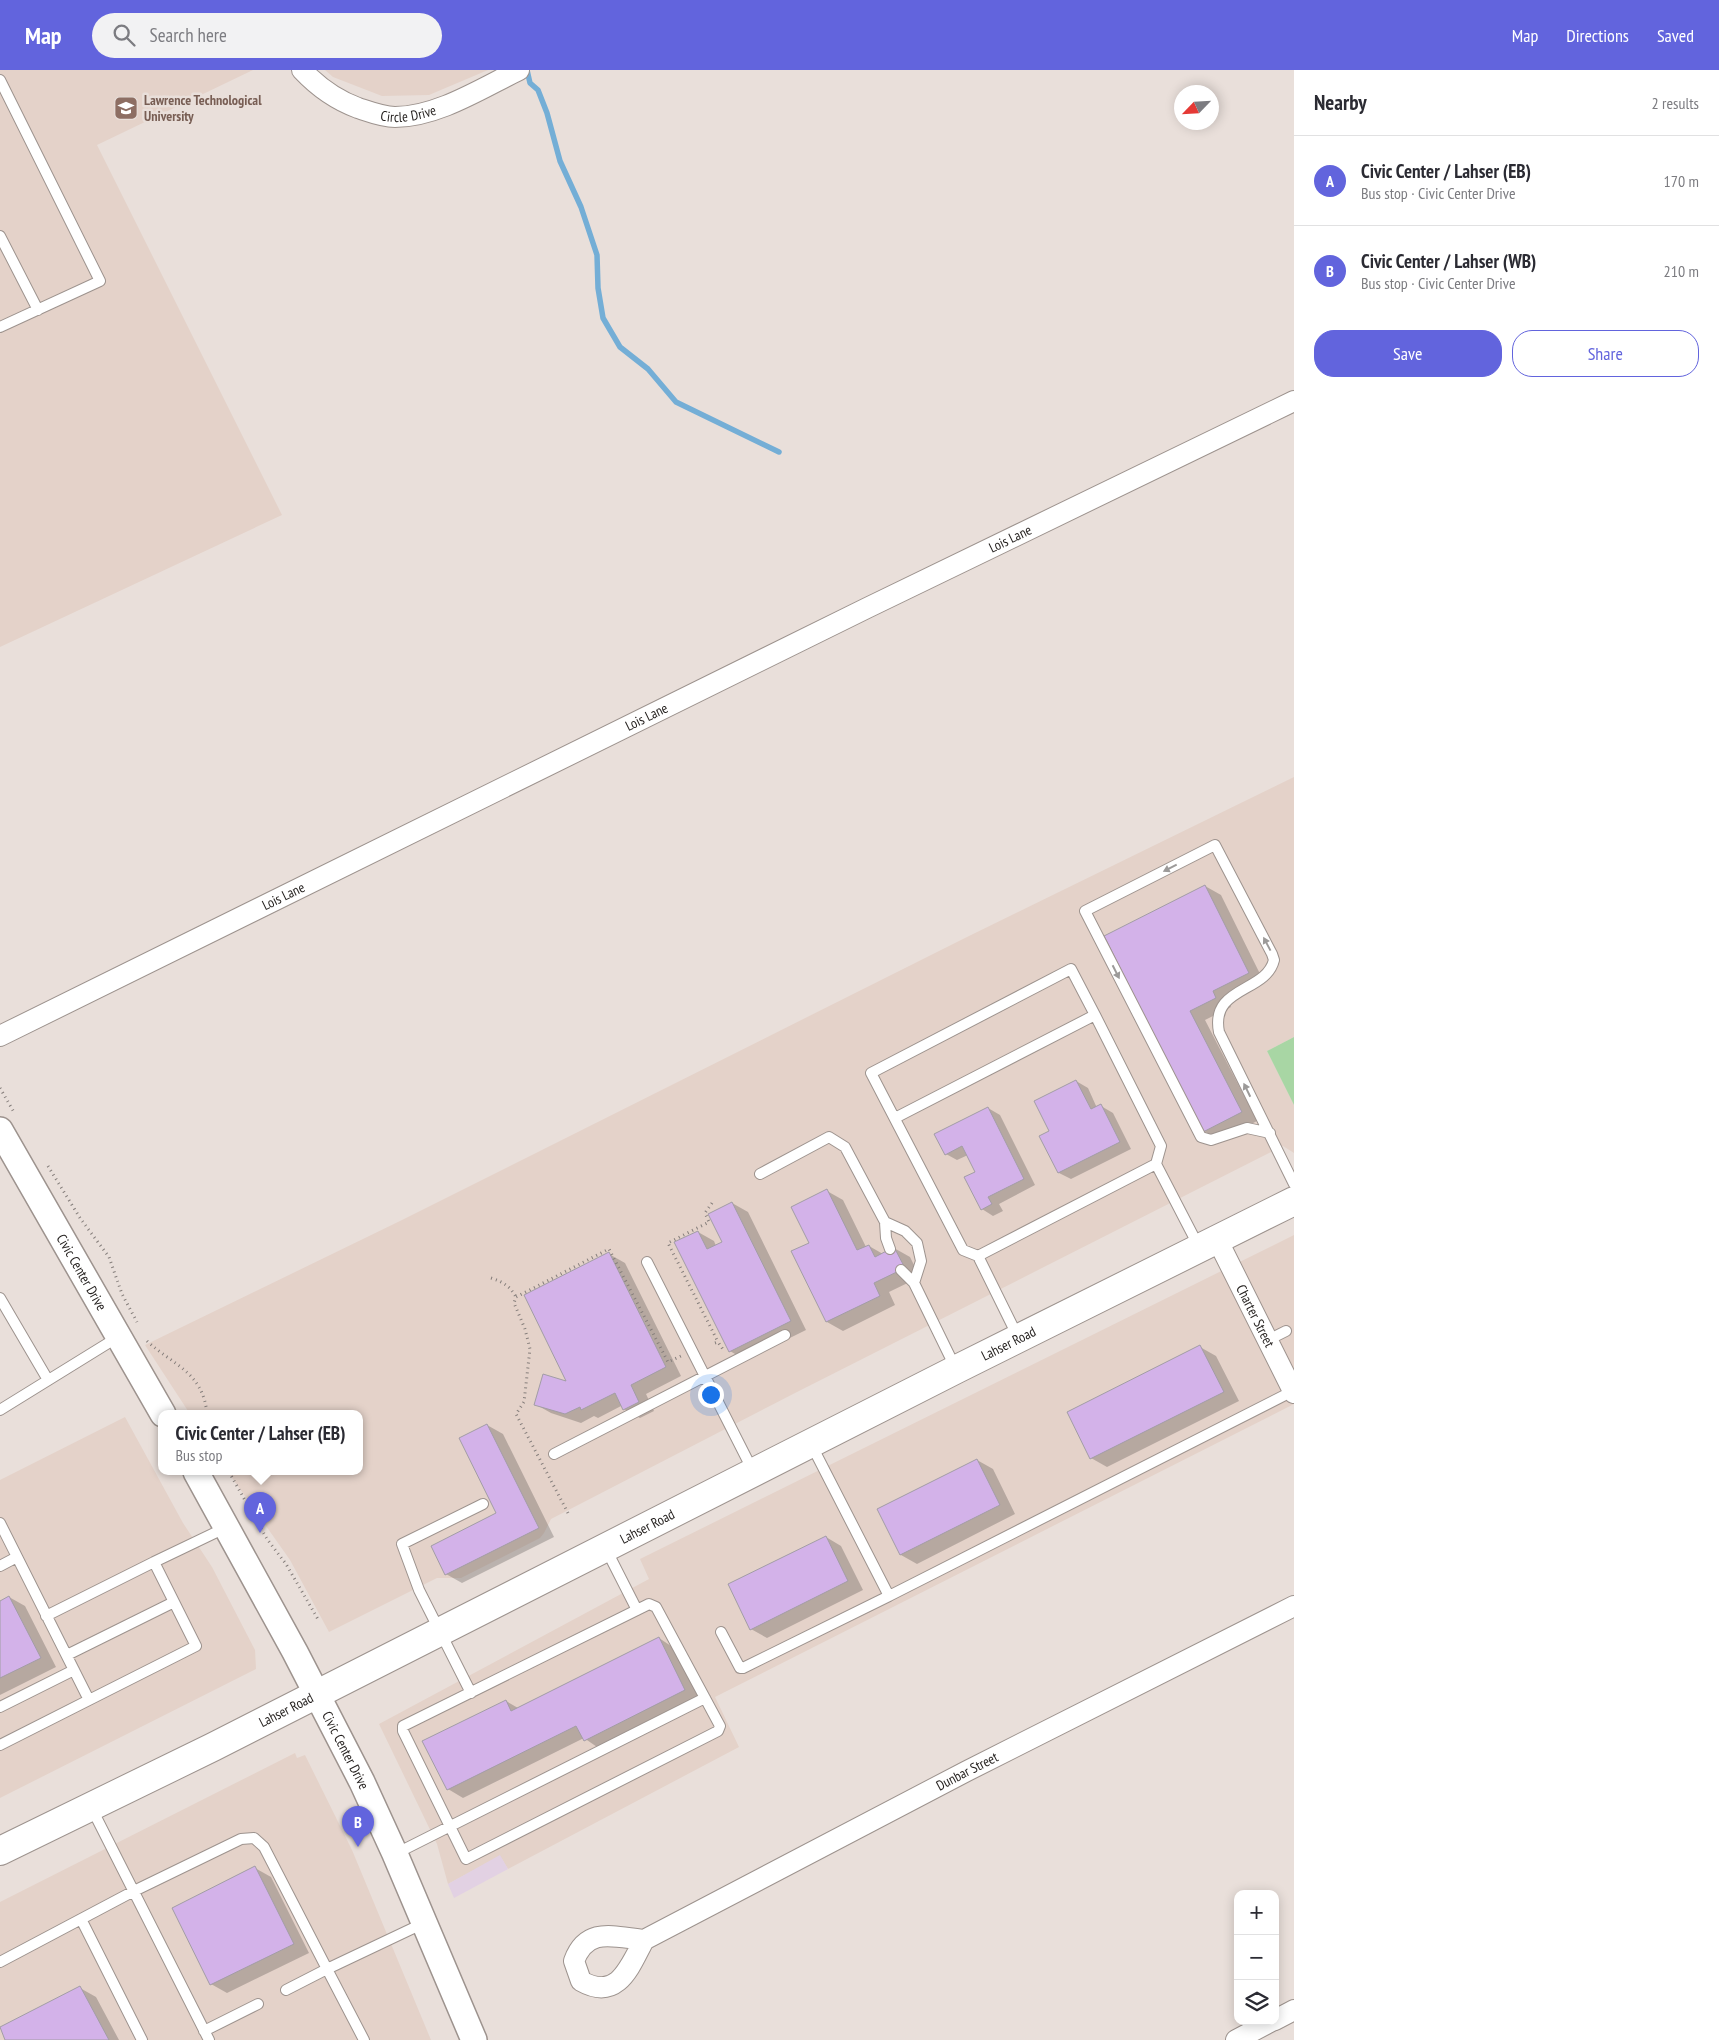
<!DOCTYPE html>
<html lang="en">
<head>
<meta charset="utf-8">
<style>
	:root { --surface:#fff; --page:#f2f2f3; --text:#2b2b33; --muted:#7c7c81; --line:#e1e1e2; --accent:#6264dd }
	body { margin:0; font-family:"PT Sans Narrow",sans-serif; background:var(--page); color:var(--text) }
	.controls { position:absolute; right:15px; bottom:15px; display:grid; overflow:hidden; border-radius:10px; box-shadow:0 2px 12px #0003 }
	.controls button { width:45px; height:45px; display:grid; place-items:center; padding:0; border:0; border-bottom:1px solid var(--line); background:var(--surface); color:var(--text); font:25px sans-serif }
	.compass { position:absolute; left:1174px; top:15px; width:45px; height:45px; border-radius:50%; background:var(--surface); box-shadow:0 2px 12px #0003; rotate:245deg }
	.you { position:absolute; left:710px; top:1324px; width:18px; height:18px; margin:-12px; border:4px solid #fff; border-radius:50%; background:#1a73e8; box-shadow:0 0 0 8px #1a73e833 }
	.badge { display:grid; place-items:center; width:32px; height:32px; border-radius:50%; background:var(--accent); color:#fff; font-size:16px; font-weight:700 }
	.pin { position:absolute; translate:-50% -41px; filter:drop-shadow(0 1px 2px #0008) }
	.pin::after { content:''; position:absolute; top:26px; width:18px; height:15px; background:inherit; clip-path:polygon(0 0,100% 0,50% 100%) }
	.popup { position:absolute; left:158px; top:1340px; width:205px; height:65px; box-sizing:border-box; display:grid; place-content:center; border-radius:10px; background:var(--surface); filter:drop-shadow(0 1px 4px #0005); font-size:16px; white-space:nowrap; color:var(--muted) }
	.popup b { font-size:19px; color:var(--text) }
	.popup::after { content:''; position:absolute; left:50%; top:100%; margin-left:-10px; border:10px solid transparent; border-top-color:var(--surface) }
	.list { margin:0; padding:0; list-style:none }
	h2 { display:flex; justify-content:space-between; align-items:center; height:65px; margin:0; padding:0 20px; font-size:21px }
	h2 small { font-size:16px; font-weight:400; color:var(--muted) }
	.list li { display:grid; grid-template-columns:32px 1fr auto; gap:15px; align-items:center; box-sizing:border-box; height:90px; padding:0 20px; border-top:1px solid var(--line) }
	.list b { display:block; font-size:19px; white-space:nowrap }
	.list p { margin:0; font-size:16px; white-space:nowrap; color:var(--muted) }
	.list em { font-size:16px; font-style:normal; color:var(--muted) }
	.actions { display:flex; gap:10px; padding:15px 20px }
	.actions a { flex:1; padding:11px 0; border:1px solid var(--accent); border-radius:20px; text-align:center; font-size:18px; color:var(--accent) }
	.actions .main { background:var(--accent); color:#fff }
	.icon { flex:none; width:28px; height:28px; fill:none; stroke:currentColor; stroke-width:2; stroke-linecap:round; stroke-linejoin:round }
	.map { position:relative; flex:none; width:1294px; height:1970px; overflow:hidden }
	header { display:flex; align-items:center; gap:30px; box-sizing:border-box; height:70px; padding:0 25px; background:var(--accent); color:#fff }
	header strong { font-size:24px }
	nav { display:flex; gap:28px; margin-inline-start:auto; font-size:18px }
	.search { width:350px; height:45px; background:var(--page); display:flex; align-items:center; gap:12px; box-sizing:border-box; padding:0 18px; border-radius:28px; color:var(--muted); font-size:19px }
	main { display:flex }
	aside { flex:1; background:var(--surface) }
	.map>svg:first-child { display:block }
	.built { fill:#e4d2c9 }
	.industrial { fill:#e2d1e3 }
	.green { fill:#a8d6a4 }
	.shadow { fill:#0003 }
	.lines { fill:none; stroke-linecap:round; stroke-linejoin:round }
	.stream { stroke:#74aed6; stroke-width:5.5 }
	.building { fill:#d3b2e9; stroke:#a29da5 }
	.service-casing { stroke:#9d938e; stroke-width:12 }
	.minor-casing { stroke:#9d938e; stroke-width:22 }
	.tertiary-casing { stroke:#9d938e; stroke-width:28 }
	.secondary-casing { stroke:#9d938e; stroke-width:30 }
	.path { stroke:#857e7b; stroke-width:3; stroke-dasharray:1 4; stroke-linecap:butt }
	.service { stroke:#fff; stroke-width:10 }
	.minor { stroke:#fff; stroke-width:20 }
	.tertiary { stroke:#fff; stroke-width:25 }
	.secondary { stroke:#fff; stroke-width:28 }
	.oneway { fill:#9c9a99 }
	.labels { text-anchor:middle; stroke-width:5; stroke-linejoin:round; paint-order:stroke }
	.education-label { font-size:14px; font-weight:bold; fill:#785e54; stroke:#e9dfda; text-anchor:start }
	.street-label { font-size:14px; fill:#231f1d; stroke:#e9dfda }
</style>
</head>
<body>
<header>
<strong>Map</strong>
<div class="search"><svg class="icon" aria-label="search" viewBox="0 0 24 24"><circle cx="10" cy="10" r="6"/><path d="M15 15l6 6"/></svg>Search here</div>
<nav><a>Map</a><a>Directions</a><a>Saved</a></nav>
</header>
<main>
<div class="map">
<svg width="1294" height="1970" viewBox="0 0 1294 1970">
	<rect width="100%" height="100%" fill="#e9dfda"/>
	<path class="built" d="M 0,0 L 253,0 L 97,75 L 282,445 L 0,577 Z
		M 325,0 L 488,0 L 429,25 L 382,26 L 333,7 Z
		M 1294,707 L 1294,967 L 1267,981 L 1294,1035 L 1294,1083 L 1283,1076 L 797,1322 L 551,1449 L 544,1463 L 540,1468 L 461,1508 L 437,1508 L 329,1562 L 290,1490 L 228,1402 L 359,1402 L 359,1344 L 190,1344 L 145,1275 L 400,1151 L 967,867 Z
		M 1294,1165 L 1294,1334 L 715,1627 L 739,1677 L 508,1799 L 500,1786 L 448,1814 L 437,1774 L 379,1654 L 649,1509 L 640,1489 Z
		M 125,1347 L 183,1453 L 212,1497 L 255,1580 L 256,1599 L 0,1728 L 0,1410 Z
		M 295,1683 L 297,1688 L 305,1685 L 352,1780 L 431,1970 L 0,1970 L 0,1832 Z"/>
	<path class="industrial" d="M 500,1785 L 508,1799 L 454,1828 L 448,1814 Z"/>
	<path class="green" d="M 1294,967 L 1294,1035 L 1267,981 Z"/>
	<path class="shadow" d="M 1205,816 L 1221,825 L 1264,912 L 1228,930 L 1231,937 L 1205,950 L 1257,1051 L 1220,1070 L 1204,1061 L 1106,867 Z
		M 1076,1011 L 1088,1018 L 1097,1038 L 1101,1036 L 1113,1043 L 1131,1079 L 1071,1109 L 1059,1103 L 1041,1066 L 1051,1061 Z
		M 988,1038 L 1000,1045 L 1035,1115 L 999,1134 L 1003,1141 L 993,1146 L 982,1139 L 977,1102 L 968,1085 L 957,1090 L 946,1084 Z
		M 827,1121 L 843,1130 L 866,1177 L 869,1176 L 883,1184 L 894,1178 L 910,1187 L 920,1207 L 889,1222 L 895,1235 L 843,1261 L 827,1252 L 792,1182 L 810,1173 Z
		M 732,1133 L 748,1142 L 806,1260 L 745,1290 L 730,1281 L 698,1162 L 714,1171 L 716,1176 L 724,1172 Z
		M 609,1184 L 625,1193 L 681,1306 L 646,1324 L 654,1341 L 640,1348 L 624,1339 L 623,1335 L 598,1348 L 594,1346 L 581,1353 L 551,1343 L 535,1334 L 569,1313 Z
		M 1200,1277 L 1216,1286 L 1239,1331 L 1107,1397 L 1091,1388 Z
		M 487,1355 L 503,1364 L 554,1467 L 462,1513 L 446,1504 L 498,1444 Z
		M 977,1390 L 993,1399 L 1015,1444 L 917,1494 L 901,1485 L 878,1439 Z
		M 826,1467 L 841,1476 L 863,1520 L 767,1568 L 751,1559 L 729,1515 Z
		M 9,1527 L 25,1536 L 56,1597 L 0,1625 L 0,1532 Z
		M 659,1568 L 674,1578 L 700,1629 L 600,1679 L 584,1668 L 463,1728 L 448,1719 L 506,1631 L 518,1638 Z
		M 255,1798 L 271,1807 L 309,1883 L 227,1923 L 211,1914 Z
		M 80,1918 L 96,1927 L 119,1970 L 6,1970 Z"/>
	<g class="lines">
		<path class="stream" d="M 527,0 L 530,13 L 538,20 L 547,43 L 560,91 L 581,137 L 597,185 L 598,218 L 603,248 L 620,277 L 648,299 L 676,332 L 779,382"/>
	</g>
	<path class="building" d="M 1205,815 L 1249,903 L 1213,921 L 1216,928 L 1190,941 L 1242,1042 L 1203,1062 L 1104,866 Z
		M 1076,1010 L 1091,1039 L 1101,1034 L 1120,1072 L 1058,1103 L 1039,1066 L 1049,1061 L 1034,1031 Z
		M 988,1037 L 1024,1109 L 988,1127 L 992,1134 L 981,1140 L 964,1107 L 975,1102 L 962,1076 L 945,1085 L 934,1064 Z
		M 827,1119 L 857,1180 L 869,1175 L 875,1187 L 894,1177 L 905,1198 L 874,1213 L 880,1226 L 826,1252 L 791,1181 L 809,1173 L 791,1137 Z
		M 732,1132 L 791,1251 L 729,1282 L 674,1172 L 698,1161 L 707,1179 L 722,1172 L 708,1144 Z
		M 609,1182 L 666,1297 L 631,1315 L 639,1332 L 623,1340 L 615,1323 L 581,1340 L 580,1337 L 565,1344 L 534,1335 L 543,1304 L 566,1311 L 524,1225 Z
		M 1200,1275 L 1224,1322 L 1090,1389 L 1067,1342 Z
		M 487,1354 L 539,1458 L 445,1505 L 431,1476 L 496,1443 L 459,1368 Z
		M 977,1389 L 1000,1435 L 900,1485 L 877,1439 Z
		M 826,1466 L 848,1511 L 750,1560 L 728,1514 Z
		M 9,1526 L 41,1588 L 0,1608 L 0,1531 Z
		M 659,1567 L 685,1620 L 584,1671 L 576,1656 L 447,1720 L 422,1671 L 506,1630 L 511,1641 Z
		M 255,1796 L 294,1874 L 210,1915 L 172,1838 Z
		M 80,1916 L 109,1970 L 5,1970 L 0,1957 Z"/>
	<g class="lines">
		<g class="service-casing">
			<path id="service" d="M 0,10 L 100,211 L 0,257
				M 0,166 L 38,240
				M 895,1048 L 1095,945 L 1161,1076 L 1156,1094 L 978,1186
				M 1270,1063 L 1247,1058 L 1211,1070 L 1201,1067 L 1085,841 L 1215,775 L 1272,884 L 1274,890 C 1266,923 1210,916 1219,962 L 1294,1114
				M 1156,1094 L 1199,1177
				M 760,1104 L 829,1067 L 845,1077 L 885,1152 L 905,1161 L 917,1173 L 921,1191 L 914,1213 L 956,1299
				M 885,1152 L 886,1168 L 890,1179
				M 647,1192 L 753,1401
				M 901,1200 L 914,1213
				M 0,1228 L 48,1310
				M 1018,1267 L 978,1186 L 963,1180 L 871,1003 L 1071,899 L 1095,945
				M 1268,1270 L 1286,1261
				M 0,1340 L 118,1267
				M 811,1374 L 889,1526 L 1293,1321
				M 554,1384 L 785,1265
				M 0,1453 L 89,1630 L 0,1675
				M 606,1479 L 637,1540
				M 154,1492 L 227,1457
				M 0,1496 L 17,1487
				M 649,1534 L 656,1537 L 720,1656 L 718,1661 L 466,1789 L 403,1661 L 403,1656 Z
				M 46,1546 L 154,1492 L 196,1576 L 89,1630
				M 721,1562 L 740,1598 L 743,1598 L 889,1526
				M 67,1585 L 174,1532
				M 471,1623 L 419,1520 L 402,1474 L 483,1434
				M 0,1637 L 74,1600
				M 91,1737 L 209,1970
				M 395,1784 L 705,1628
				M 81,1849 L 142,1970
				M 0,1892 L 134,1821 L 241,1769 L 254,1768 L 264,1777 L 327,1899 L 286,1920
				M 204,1961 L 258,1934
				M 364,1970 L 327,1899 L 424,1853"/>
		</g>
		<g class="minor-casing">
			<g id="minor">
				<path id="s1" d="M 302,0 C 318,17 336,30 358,38 C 370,42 383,47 395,47 C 437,47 482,18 519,0"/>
				<path id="s2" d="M 0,966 L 867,538 L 1294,331"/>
				<path id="s3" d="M 1217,1169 L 1294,1323"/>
				<path id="s4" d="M 644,1870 C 630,1896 618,1932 581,1911 L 574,1891 C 587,1856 614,1867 644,1870 L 967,1701 L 1294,1536"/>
				<path d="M 1275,1950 L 1294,1940"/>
				<path d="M 1236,1970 L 1272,1951"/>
			</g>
		</g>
		<g class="tertiary-casing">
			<g id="tertiary">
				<path id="s5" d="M 0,1060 L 163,1344"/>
				<path id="s6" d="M 196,1402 L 295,1582 L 362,1712 L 395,1784 L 474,1970"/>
			</g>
		</g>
		<g class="secondary-casing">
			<g id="secondary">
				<path id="s7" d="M 0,1781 L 213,1677 L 957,1299 L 1294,1131"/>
			</g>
		</g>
		<path class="path" d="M 0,1018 L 15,1044
			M 48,1096 L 80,1148 L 109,1187 L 122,1224 L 137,1252
			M 712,1133 L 705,1143 L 709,1152 L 668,1173 L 718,1272
			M 491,1208 C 503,1212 510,1216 516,1227
			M 147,1271 C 174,1296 203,1302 207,1344
			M 715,1273 L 718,1272 L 724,1281
			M 229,1402 L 267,1469 L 286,1494 L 319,1551
			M 568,1443 L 516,1344 L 524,1332 L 530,1279 L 525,1259 L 514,1233 L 516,1227 L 609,1179 L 668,1292 L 681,1286"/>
		<use href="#service" class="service"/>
		<use href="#minor" class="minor"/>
		<use href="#tertiary" class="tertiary"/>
		<use href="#secondary" class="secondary"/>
	</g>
	<defs><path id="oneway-solid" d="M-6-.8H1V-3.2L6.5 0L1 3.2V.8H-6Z" transform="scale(1.25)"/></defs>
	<g class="oneway">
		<use href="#oneway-solid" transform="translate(1170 798) rotate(153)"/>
		<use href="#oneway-solid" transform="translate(1267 874) rotate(-118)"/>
		<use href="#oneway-solid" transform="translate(1116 902) rotate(63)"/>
		<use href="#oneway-solid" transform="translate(1247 1020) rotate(-116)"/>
	</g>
	<defs>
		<g id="university-square" transform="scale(1.25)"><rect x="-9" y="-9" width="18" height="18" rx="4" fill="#8d6e63" stroke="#e9dfda"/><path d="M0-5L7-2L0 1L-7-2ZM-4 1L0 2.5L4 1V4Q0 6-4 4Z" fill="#fff"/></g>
	</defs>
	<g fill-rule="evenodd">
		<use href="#university-square" x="126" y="38"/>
	</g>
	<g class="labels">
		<g class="education-label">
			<text x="144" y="35">Lawrence Technological<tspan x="144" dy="16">University</tspan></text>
		</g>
		<g class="street-label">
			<text dy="5" stroke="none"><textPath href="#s1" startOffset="120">Circle Drive</textPath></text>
			<text dy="5" stroke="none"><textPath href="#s2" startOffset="1126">Lois Lane</textPath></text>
			<text dy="5" stroke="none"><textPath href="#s2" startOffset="721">Lois Lane</textPath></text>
			<text dy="5" stroke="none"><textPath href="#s2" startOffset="316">Lois Lane</textPath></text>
			<text dy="5" stroke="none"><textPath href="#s5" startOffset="164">Civic Center Drive</textPath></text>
			<text dy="5" stroke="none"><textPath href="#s3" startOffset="86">Charter Street</textPath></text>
			<text dy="5" stroke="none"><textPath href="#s7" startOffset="1129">Lahser Road</textPath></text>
			<text dy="5" stroke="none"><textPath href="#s7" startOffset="724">Lahser Road</textPath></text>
			<text dy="5" stroke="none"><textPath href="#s7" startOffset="319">Lahser Road</textPath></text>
			<text dy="5" stroke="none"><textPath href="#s6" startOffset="316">Civic Center Drive</textPath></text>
			<text dy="5" stroke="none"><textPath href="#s4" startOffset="556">Dunbar Street</textPath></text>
		</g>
	</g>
</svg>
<div class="controls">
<button>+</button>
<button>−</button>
<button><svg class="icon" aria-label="layers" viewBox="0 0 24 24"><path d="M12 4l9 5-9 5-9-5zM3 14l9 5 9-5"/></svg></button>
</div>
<svg class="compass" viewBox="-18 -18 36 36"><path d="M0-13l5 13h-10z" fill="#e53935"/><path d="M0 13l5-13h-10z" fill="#7c7c81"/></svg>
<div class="you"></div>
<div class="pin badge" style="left:260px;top:1463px">A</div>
<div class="popup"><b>Civic Center / Lahser (EB)</b>Bus stop</div>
<div class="pin badge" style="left:358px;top:1777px">B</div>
</div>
<aside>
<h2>Nearby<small>2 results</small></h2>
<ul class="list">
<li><span class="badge">A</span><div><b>Civic Center / Lahser (EB)</b><p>Bus stop · Civic Center Drive</p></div><em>170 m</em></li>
<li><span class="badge">B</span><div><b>Civic Center / Lahser (WB)</b><p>Bus stop · Civic Center Drive</p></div><em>210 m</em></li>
</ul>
<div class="actions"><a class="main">Save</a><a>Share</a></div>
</aside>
</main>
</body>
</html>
